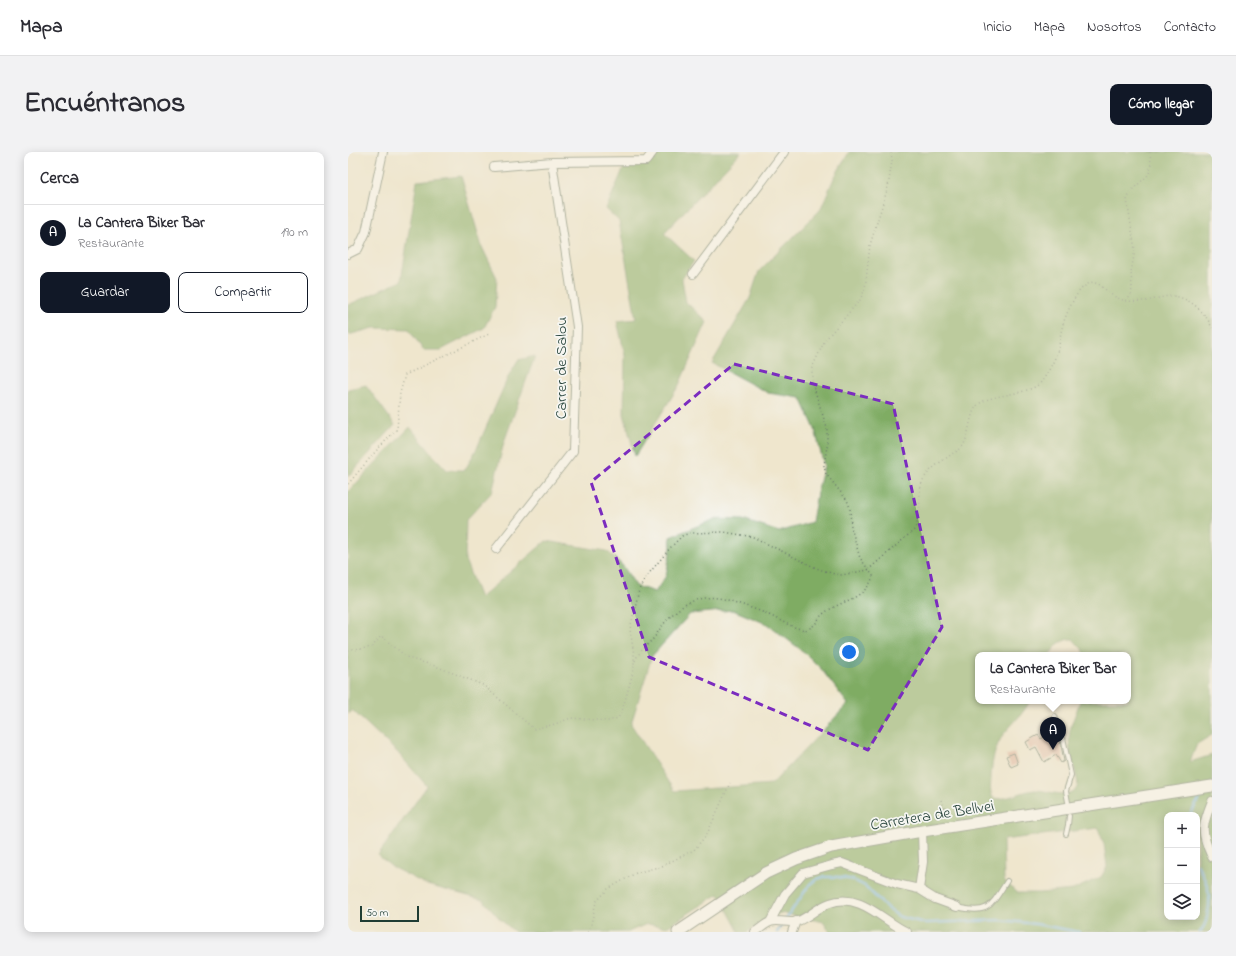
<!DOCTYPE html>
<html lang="es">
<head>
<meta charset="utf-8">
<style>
	:root { --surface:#fff; --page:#f2f2f3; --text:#2b2b33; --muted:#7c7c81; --line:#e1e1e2; --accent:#111827 }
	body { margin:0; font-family:"Indie Flower",sans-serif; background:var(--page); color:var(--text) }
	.controls { position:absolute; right:12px; bottom:12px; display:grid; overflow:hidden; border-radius:8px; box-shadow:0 2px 10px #0003 }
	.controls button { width:36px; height:36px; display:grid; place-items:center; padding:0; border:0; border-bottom:1px solid var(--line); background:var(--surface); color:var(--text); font:20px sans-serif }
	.scale { position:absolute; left:12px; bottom:10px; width:59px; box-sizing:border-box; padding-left:4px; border:2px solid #1f3d34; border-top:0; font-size:11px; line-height:14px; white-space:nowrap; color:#1f3d34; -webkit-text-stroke:3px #f6f6f2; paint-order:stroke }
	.you { position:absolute; left:501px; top:500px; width:14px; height:14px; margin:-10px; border:3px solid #fff; border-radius:50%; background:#1a73e8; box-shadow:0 0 0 6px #1a73e833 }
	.badge { display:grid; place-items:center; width:26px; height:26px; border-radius:50%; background:var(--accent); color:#fff; font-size:13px; font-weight:700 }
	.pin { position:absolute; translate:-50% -33px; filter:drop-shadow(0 1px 2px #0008) }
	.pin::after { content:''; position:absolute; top:21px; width:14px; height:12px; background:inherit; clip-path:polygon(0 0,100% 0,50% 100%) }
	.popup { position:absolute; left:627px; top:500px; width:156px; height:52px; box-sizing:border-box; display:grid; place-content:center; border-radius:8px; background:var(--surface); filter:drop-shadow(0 1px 3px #0005); font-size:13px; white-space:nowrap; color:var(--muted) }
	.popup b { font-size:15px; color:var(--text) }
	.popup::after { content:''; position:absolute; left:50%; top:100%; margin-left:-8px; border:8px solid transparent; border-top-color:var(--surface) }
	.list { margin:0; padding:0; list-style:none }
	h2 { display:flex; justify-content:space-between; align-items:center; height:52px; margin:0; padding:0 16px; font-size:17px }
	h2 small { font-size:13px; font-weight:400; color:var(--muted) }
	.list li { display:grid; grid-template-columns:26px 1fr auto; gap:12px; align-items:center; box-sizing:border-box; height:56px; padding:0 16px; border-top:1px solid var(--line) }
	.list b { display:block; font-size:15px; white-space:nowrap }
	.list p { margin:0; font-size:13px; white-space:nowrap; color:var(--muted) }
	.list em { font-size:13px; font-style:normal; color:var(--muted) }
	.actions { display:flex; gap:8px; padding:12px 16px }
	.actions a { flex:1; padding:9px 0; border:1px solid var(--accent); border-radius:8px; text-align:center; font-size:14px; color:var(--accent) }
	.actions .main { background:var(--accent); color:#fff }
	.icon { flex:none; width:22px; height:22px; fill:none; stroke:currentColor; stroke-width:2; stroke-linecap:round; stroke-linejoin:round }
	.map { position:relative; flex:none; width:864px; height:780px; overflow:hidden; border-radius:8px }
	header { display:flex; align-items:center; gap:24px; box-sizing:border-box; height:56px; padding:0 20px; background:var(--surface); border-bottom:1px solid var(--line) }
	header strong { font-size:19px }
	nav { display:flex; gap:22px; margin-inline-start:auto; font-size:14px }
	.intro { display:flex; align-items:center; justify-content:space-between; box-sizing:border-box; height:96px; padding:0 24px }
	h1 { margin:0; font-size:28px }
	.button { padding:10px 18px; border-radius:8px; background:var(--accent); color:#fff; font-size:14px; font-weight:700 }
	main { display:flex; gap:24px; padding:0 24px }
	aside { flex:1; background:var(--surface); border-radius:8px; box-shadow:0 2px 10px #0003 }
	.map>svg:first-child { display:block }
	.forest { fill:#7fac64; stroke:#4f744c; fill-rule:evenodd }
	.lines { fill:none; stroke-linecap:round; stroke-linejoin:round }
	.stream { stroke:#77b9ec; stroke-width:2.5 }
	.building { fill:#dda690 }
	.lane-casing { stroke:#68786a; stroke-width:6 }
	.street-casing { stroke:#68786a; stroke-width:10 }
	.secondary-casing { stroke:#68786a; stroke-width:13 }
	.path { stroke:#68786a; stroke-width:1.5; stroke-dasharray:1 3; stroke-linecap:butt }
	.lane { stroke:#fff; stroke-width:4 }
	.street { stroke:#fff; stroke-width:8 }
	.secondary { stroke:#fff; stroke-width:11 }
	.marked { fill:none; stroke:#7b2cbf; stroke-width:3; stroke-dasharray:8 5; stroke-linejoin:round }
	.labels { text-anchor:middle; stroke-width:3.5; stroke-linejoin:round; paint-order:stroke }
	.street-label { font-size:16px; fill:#1f3d34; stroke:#f6f6f2 }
</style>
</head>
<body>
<header>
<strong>Mapa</strong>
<nav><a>Inicio</a><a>Mapa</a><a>Nosotros</a><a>Contacto</a></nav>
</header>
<div class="intro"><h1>Encuéntranos</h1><a class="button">Cómo llegar</a></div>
<main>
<aside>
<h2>Cerca<small></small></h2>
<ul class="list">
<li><span class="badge">A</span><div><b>La Cantera Biker Bar</b><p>Restaurante</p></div><em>190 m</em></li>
</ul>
<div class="actions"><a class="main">Guardar</a><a>Compartir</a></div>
</aside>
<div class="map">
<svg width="864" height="780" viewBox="0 0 864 780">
	<rect width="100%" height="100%" fill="#f6f6f2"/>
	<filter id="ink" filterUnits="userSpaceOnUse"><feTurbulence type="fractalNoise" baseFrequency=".025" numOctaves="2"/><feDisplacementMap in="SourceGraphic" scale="8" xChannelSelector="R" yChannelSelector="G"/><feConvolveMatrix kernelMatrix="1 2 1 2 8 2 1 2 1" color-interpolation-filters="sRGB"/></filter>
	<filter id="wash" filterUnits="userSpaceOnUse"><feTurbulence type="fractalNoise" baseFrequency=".012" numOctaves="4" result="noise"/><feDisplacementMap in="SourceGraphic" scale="16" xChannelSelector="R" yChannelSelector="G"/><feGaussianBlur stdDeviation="0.9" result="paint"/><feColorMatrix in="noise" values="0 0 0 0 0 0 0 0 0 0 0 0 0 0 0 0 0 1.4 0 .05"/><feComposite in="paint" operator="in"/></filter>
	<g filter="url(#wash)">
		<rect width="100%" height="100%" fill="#efe6cd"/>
		<path class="forest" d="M 311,0 L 393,0 L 316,81 L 346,109 L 334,127 L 338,150 L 359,170 L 330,235 L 287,304 L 276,262 L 277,203 L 269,169 L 288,167 L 271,69 L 258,57 L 276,15 L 299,13 Z
			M 501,0 L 864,0 L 864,583 L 849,592 L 842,610 L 864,603 L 864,780 L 482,780 L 476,770 L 432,761 L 399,780 L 391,780 L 371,742 L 319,775 L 299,772 L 280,780 L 167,780 L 154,769 L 135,748 L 79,733 L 44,715 L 30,703 L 79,634 L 50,601 L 4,558 L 0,562 L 0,340 L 62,275 L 85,303 L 99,318 L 117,318 L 129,296 L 161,223 L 170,208 L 187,204 L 156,290 L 144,340 L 118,368 L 117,408 L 132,446 L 198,389 L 259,399 L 275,414 L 288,434 L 307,440 L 318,424 L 323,395 L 322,385 L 367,367 L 395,368 L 431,380 L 464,370 L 469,341 L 476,314 L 467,277 L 453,246 L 420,241 L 364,211 L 402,146 L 411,119 L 472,58 L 486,26 ZM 385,458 L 419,472 L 456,500 L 474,518 L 500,552 L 424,632 L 326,639 L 283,572 L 304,504 L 342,462 ZM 720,487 L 725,487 L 735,498 L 738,503 L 780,503 L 780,549 L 732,549 C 724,574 718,577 723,605 C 724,613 735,634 726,639 C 715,646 699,638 687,638 C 673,639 658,649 645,646 C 641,638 643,633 643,624 C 644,607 648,589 661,576 C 669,567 676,560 682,549 L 630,549 L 630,503 L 701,503 L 711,491 ZM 819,663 L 849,663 L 849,765 L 819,765 ZM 750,676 L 756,692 L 759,715 L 753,725 L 725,738 L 692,741 L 670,741 L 656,729 L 655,688 Z
			M 113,24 L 134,95 L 149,126 L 147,155 L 136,176 L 93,198 L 75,198 L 61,177 L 26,176 L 0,183 L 0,153 L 53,129 L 69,29 Z
			M 18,233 L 47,273 L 0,325 L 0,237 Z"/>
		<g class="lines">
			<path class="stream" d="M 842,663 L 851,647 L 861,639
				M 849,712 C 858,728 864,741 860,760 C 858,769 858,772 852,780
				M 429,780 L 462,732 L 469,727 L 476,725 L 490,725 L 505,728 L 517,734 L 540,757 L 552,765 L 577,771 L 653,768 L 688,772 L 731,780"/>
		</g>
		<g id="blocks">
			<path class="building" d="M 705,580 L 710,589 L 712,588 L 716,609 L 713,611 L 708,603 L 696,610 L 688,595 L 682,598 L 678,590 L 690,583 L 693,587 Z
				M 666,601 L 670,612 L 663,615 L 658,604 Z"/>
		</g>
	</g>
	<g filter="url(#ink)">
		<use href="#blocks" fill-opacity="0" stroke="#68786a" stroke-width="1"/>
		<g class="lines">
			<g class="lane-casing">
				<path id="lane" d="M 707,564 L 710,576 L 714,581 L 723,623 L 718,639 L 720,650
					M 718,682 L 720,673 L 721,664
					M 609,755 C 641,763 643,754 659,729"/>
			</g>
			<g class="street-casing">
				<path id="street" d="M 146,15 L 204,10 L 298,9 L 305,0
					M 0,102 L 10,97 L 18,80 L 35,0
					M 345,122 L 436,0
					M 148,397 L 225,299 L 229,175 L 204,10
					M 864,649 C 854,674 852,680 864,705
					M 574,679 L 575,710 L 571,737 L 587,747 L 609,755
					M 422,770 L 437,742 L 455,721 L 484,713 L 494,711 L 549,732 L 571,737
					M 407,780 C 412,777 417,772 422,770 C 431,767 441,772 450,769 C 461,765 470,755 482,751 C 512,740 535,769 559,780
					M 444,780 L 448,769"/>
			</g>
			<g class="secondary-casing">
				<path id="secondary" d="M 330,780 L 418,721 L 448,707 L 483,695 L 574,679 L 864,634"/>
			</g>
			<path class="path" d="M 778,149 C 783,149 788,150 794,149 C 804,149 814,144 824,144 C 842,145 858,161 864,176
				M 0,332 L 28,299 L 49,277 L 52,241 L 57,223 L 141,182
				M 0,499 L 24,495 L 33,484 L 60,506 L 87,514 L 135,533 L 186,577 L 207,572 L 223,566 L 260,569 L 270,566 L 274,559 L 286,517 L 286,503 L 282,477 L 291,438 L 298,425 L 323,395 L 334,384 L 342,381 L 376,380 L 405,385 L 468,416 L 486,422 L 494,423 L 520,418 L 566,378 C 576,360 568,344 575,328 C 581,317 594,309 604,302 C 607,300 612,298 614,295 C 623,283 620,259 632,251 C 648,241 684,243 694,229 C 699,222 707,208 709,200 C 712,192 712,183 714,176 C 716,166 728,139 737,134 C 739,132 742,131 745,130 L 752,133 L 765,144 L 777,149 L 783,144 L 784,136 L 783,120 L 787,98 L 779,48 L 783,39 L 801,22 L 803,12 L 802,0
				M 287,509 C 291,498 302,492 308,483 C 322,460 345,440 375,447 C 382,448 388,451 395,453 C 403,456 413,459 421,463 C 434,469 442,475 457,478 C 459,477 463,476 465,474 C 469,471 471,465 475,462 C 492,448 518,448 525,424 L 512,406 L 503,375 L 502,356 L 499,348 L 478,322 L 476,314 L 479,294 L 479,276 L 464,230 L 464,216 L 477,188 L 512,148 L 517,137 L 522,93 L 540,35 L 544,9 L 543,0
				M 593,648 L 597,656 L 597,666
				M 240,780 L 243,772 L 248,750 L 260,737 L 288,721 L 314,714 L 346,698 L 359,682 L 382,631"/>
			<use href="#lane" class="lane"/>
			<use href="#street" class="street"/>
			<use href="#secondary" class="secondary"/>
		</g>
	</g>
	<path d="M0 0H864V780H0ZM 386,212 L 545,252 L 594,475 L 520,598 L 301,505 L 243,330 Z" fill="#efe6cd" fill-opacity=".55" fill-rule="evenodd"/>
	<path class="marked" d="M 386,212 L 545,252 L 594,475 L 520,598 L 301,505 L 243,330 Z"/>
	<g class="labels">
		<g class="street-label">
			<text transform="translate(212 216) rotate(-90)" y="6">Carrer de Salou</text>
			<text transform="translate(584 662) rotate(-9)" y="6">Carretera de Bellvei</text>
		</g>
	</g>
</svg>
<div class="controls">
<button>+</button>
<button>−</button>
<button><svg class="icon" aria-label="layers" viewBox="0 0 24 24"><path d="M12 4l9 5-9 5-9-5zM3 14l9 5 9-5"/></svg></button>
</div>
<div class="scale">50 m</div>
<div class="you"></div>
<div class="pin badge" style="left:705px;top:598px">A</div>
<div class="popup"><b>La Cantera Biker Bar</b>Restaurante</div>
</div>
</main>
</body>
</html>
